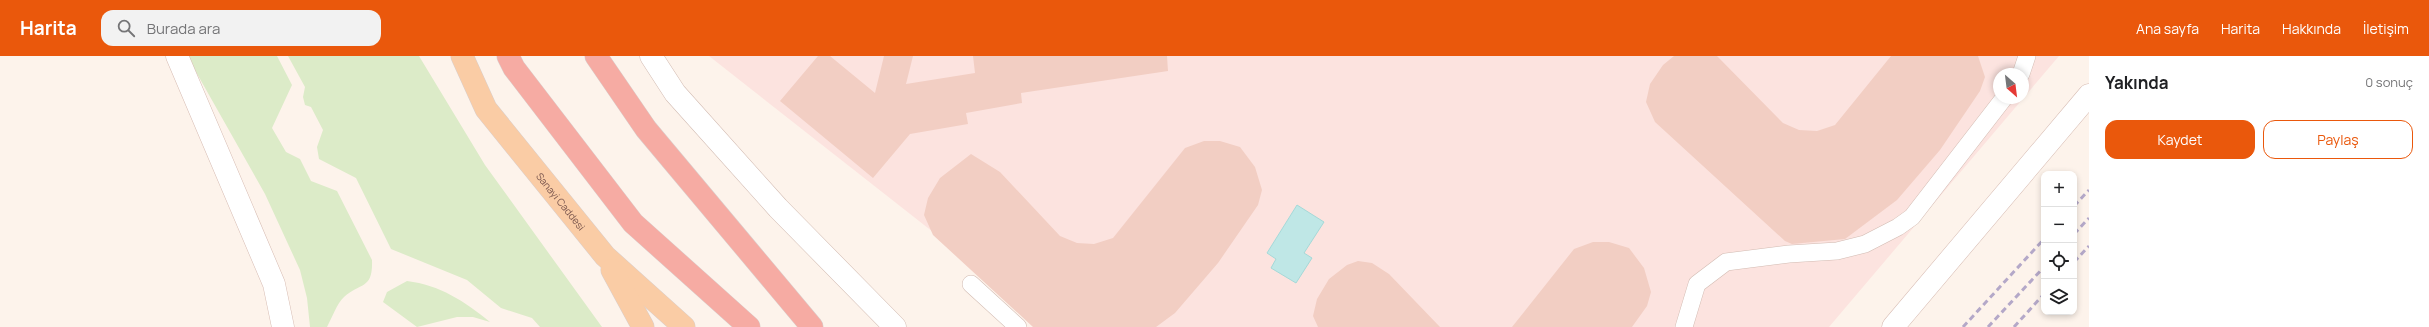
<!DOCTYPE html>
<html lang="tr">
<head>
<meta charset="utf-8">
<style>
	:root { --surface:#fff; --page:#f2f2f2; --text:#202124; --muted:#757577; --line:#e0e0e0; --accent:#ea580c }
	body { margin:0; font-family:Manrope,sans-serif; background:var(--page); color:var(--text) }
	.controls { position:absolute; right:12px; bottom:12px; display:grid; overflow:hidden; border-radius:8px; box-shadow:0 2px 6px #0003 }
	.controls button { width:36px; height:36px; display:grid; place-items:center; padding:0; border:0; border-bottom:1px solid var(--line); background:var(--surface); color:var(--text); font:20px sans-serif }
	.compass { position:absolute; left:1993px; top:12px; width:36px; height:36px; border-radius:50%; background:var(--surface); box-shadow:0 2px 6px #0003; rotate:152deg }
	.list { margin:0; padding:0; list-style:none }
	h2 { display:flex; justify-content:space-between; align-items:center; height:52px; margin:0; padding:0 16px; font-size:17px }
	h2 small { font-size:13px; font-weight:400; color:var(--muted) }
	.actions { display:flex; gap:8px; padding:12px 16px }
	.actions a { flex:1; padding:9px 0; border:1px solid var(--accent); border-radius:12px; text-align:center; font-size:14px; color:var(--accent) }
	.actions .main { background:var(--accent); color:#fff }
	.icon { flex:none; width:22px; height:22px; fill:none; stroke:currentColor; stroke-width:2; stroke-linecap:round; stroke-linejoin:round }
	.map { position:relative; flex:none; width:2089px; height:271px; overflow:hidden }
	header { display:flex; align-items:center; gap:24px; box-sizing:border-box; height:56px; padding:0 20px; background:var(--accent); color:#fff }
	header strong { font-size:19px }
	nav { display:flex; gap:22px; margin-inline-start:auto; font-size:14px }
	.search { width:280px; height:36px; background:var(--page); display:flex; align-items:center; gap:10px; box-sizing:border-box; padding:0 14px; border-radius:12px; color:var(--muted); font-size:15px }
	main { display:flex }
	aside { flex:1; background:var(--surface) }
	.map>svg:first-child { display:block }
	.commercial { fill:#fce3df; fill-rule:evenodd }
	.green { fill:#dcebc8 }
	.water { fill:#bfe7e6; stroke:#a5d9d8 }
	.building { fill:#f2cec3 }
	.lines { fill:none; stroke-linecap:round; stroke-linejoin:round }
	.lane-casing { stroke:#d2bbb2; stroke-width:18 }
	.street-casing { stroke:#d2bbb2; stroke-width:23 }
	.secondary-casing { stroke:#d7bcb3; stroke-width:23 }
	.primary-casing { stroke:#d9cfcd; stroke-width:23 }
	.highway-casing { stroke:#d9cfcd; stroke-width:23 }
	.lane { stroke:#fff; stroke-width:17 }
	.street { stroke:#fff; stroke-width:22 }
	.secondary { stroke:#fff; stroke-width:22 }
	.primary { stroke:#facca5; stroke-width:22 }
	.highway { stroke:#f6aba3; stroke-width:22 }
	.rail { stroke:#b4a8c8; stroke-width:3; stroke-dasharray:6 4; stroke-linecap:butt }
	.labels { text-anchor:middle; stroke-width:3; stroke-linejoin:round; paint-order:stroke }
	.street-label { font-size:10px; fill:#79554d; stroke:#fff8f2 }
</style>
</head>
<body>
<header>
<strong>Harita</strong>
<div class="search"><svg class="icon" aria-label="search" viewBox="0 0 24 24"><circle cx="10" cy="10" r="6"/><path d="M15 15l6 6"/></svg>Burada ara</div>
<nav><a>Ana sayfa</a><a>Harita</a><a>Hakkında</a><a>İletişim</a></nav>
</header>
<main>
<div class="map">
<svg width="2089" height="271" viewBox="0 0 2089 271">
	<rect width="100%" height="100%" fill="#fdf3eb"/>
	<path class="commercial" d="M 709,0 L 2059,0 L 1829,271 L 1054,271 ZM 1999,18 L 2023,18 L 2023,42 L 1999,42 Z"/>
	<path class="green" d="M 187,0 L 277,0 L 292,29 L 272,72 L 286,96 L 300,103 L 311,125 L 337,135 L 372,204 C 373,234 361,226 344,241 C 337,247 332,262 327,271 L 310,271 L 307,242 L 300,214 L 265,138 Z
		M 288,0 L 419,0 L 485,109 L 602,271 L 540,271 L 532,262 L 501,252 L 467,224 L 391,193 L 356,122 L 319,103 L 317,91 L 323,74 L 311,51 L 305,49 L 303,41 L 305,31 Z
		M 407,225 C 440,229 464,245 490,266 L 473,261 L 457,261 L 417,271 L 383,246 L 387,236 Z"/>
	<path class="water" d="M 1297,149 L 1324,166 L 1304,197 L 1312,202 L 1296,227 L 1271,212 L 1276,203 L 1267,197 Z"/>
	<path class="building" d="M 818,0 L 830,0 L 875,37 L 884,0 L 913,0 L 906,28 L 975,17 L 973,0 L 1167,0 L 1168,15 L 1021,37 L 1022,47 L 966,57 L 968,68 L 910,78 L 873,122 L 780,45 Z
		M 1674,0 L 1717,0 L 1783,67 L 1799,74 L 1817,75 L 1835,69 L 1891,0 L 1978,0 L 1985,21 L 1980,35 L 1940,94 L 1897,144 L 1845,183 L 1792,188 L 1785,185 L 1655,66 L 1646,46 L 1650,28 L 1663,9 Z
		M 1204,85 L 1220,85 L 1240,91 L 1255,111 L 1262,134 L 1258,149 L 1218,207 L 1175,257 L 1156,271 L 1033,271 L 933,179 L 924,159 L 928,142 L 940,122 L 971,98 L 1000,116 L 1060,180 L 1077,187 L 1094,188 L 1113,182 L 1185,92 Z
		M 1593,186 L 1609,186 L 1629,192 L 1644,212 L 1651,236 L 1647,250 L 1632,271 L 1512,271 L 1574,193 Z
		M 1358,205 L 1372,207 L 1389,218 L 1440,271 L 1318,271 L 1313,260 L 1317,243 L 1329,223 L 1347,209 Z"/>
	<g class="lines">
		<g class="lane-casing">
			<path id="lane" d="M 2021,18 L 2027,0
				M 971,228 L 1018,271
				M 1684,271 L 1697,228 L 1726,206 L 1789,198 L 1837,195 L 1865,188 L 1898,171 L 1912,161 L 2004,42"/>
		</g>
		<g class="street-casing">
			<path id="street" d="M 651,0 L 675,37 L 778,152 L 895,271"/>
		</g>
		<g class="secondary-casing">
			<path id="secondary" d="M 177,0 L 274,228 L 283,271
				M 1893,271 L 2089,39"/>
		</g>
		<g class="primary-casing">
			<g id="primary">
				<path id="s1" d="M 462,0 L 486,53 L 605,200 L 684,271"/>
				<path d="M 612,214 L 643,271"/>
			</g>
		</g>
		<g class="highway-casing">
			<path id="highway" d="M 508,0 L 514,12 L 633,167 L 749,271
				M 596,0 L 646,73 L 812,271"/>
		</g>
		<use href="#lane" class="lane"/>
		<use href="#street" class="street"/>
		<use href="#secondary" class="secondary"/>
		<use href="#primary" class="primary"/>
		<use href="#highway" class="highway"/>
		<path class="rail" d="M 2074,150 L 2089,134
			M 2074,178 L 2089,162
			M 2074,206 L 2089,190
			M 1963,271 L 2044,183
			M 1988,271 L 2044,211
			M 2014,271 L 2044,238"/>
	</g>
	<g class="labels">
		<g class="street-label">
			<text dy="4" stroke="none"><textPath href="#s1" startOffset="177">Sanayi Caddesi</textPath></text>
		</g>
	</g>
</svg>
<div class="controls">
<button>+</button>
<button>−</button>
<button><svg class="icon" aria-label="locate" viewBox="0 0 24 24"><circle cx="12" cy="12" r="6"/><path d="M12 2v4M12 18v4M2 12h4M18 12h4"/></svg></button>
<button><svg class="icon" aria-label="layers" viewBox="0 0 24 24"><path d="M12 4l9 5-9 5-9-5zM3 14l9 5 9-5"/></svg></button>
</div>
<svg class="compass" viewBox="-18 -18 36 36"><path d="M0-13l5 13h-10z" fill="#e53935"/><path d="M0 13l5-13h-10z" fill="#757577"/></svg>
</div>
<aside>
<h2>Yakında<small>0 sonuç</small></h2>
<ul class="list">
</ul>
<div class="actions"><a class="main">Kaydet</a><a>Paylaş</a></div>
</aside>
</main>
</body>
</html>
